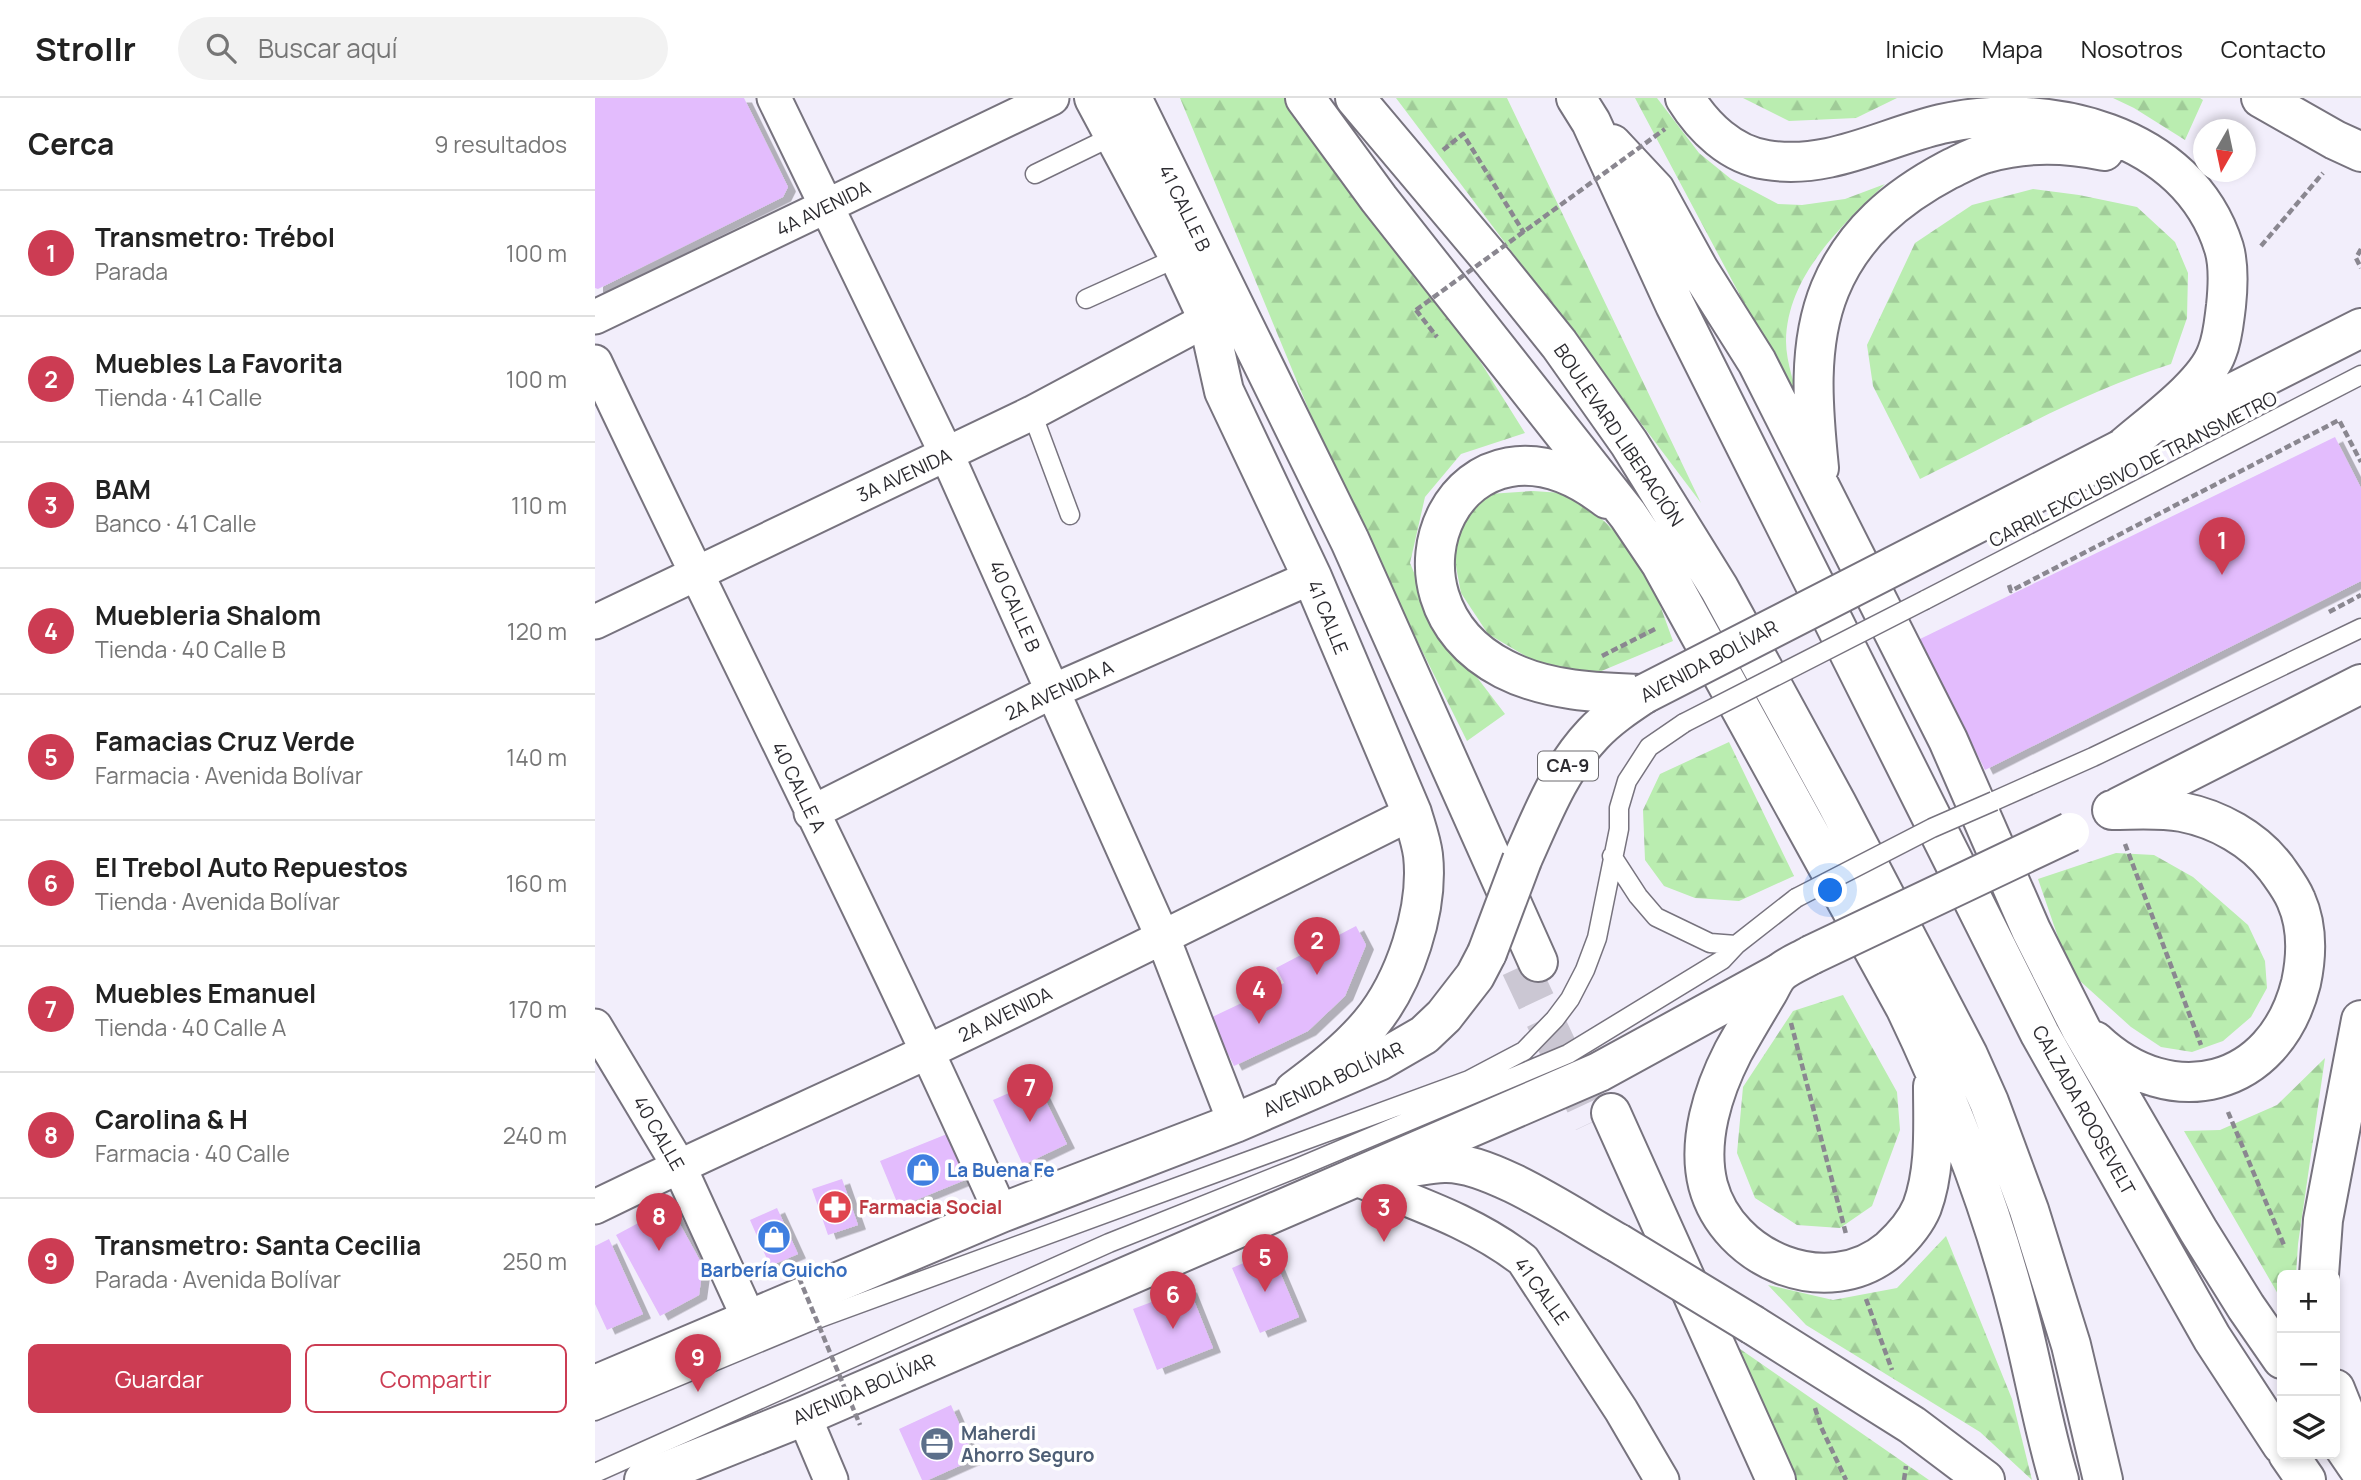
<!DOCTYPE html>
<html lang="es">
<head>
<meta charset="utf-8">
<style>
	:root { --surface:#fff; --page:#f2f2f2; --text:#222; --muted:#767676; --line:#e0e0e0; --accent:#cc3c53 }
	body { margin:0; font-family:Manrope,sans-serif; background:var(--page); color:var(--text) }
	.controls { position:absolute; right:21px; bottom:21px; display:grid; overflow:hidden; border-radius:10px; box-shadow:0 4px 10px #0003 }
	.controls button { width:63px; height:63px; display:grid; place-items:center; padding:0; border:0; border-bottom:2px solid var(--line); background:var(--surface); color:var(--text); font:35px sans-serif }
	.compass { position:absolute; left:1598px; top:21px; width:63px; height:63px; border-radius:50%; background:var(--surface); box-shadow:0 4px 10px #0003; rotate:189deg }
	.you { position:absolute; left:1236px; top:793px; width:24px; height:24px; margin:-18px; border:5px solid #fff; border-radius:50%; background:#1a73e8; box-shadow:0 0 0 10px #1a73e833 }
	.badge { display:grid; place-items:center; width:46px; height:46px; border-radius:50%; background:var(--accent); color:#fff; font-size:23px; font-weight:700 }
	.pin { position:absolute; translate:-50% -58px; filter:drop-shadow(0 2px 4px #0008) }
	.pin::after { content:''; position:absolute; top:37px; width:24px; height:21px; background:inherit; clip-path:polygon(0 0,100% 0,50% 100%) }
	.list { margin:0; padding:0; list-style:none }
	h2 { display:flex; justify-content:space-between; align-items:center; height:91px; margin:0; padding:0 28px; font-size:30px }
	h2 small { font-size:23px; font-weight:400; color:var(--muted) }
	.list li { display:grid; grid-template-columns:46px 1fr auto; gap:21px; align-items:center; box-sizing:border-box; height:126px; padding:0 28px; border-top:2px solid var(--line) }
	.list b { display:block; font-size:26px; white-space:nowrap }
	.list p { margin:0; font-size:23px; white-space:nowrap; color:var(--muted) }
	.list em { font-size:23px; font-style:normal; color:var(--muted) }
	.actions { display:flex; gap:14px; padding:21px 28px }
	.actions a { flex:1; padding:16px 0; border:2px solid var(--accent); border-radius:10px; text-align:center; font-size:24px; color:var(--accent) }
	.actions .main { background:var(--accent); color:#fff }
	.icon { flex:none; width:38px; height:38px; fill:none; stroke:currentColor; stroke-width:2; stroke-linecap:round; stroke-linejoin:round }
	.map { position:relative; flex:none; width:1766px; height:1382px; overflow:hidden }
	header { display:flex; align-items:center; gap:42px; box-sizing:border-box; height:98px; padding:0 35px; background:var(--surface); border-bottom:2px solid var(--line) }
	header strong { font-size:33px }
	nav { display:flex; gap:38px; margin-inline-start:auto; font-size:24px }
	.search { width:490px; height:63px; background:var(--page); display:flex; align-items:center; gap:18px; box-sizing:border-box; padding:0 24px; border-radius:38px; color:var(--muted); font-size:26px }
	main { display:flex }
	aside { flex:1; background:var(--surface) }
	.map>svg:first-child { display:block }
	.forest { fill:url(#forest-firs) }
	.building { fill:#e3bcfd; filter:url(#shadow) }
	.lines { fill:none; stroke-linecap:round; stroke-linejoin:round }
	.secondary-tunnel { stroke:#cbc7d3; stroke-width:38; stroke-dasharray:38 19; stroke-linecap:butt }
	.service-casing { stroke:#77737e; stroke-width:21 }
	.minor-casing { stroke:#77737e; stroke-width:37 }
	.secondary-casing { stroke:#77737e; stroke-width:42 }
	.primary-casing { stroke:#77737e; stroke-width:42 }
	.trunk-casing { stroke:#77737e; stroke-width:42 }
	.path { stroke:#8a8790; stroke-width:4.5; stroke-dasharray:7 3.5; stroke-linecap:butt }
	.service { stroke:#fff; stroke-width:18 }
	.minor { stroke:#fff; stroke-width:33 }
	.secondary { stroke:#fff; stroke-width:38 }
	.primary { stroke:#fff; stroke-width:38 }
	.trunk { stroke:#fff; stroke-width:38 }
	.service-bridge-casing { stroke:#77737e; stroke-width:21; stroke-linecap:butt }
	.primary-bridge-casing { stroke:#77737e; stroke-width:42; stroke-linecap:butt }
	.trunk-bridge-casing { stroke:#77737e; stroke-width:42; stroke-linecap:butt }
	.path-bridge { stroke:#8a8790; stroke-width:4.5; stroke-dasharray:7 3.5; stroke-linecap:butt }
	.service-bridge { stroke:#fff; stroke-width:18 }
	.primary-bridge { stroke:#fff; stroke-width:38 }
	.trunk-bridge { stroke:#fff; stroke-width:38 }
	.labels { text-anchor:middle; stroke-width:7; stroke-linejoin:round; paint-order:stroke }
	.shield { fill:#fff; stroke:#6c6b6f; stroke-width:2 }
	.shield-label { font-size:18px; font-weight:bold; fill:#2d2c31 }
	.street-label { font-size:19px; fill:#2d2c31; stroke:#fff }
	.shop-label { font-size:19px; font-weight:bold; fill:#366cbe; stroke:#fff; text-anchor:start }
	.health-label { font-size:19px; font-weight:bold; fill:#be3a42; stroke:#fff; text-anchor:start }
	.service-label { font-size:19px; font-weight:bold; fill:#4e5e75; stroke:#fff; text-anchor:start }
</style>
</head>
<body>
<header>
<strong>Strollr</strong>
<div class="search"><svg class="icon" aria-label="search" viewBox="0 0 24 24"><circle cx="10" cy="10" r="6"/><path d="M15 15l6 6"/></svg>Buscar aquí</div>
<nav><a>Inicio</a><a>Mapa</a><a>Nosotros</a><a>Contacto</a></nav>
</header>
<main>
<aside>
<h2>Cerca<small>9 resultados</small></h2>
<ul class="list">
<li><span class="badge">1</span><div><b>Transmetro: Trébol</b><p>Parada</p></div><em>100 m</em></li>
<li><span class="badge">2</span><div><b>Muebles La Favorita</b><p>Tienda · 41 Calle</p></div><em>100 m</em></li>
<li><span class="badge">3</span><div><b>BAM</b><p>Banco · 41 Calle</p></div><em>110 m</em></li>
<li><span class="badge">4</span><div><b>Muebleria Shalom</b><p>Tienda · 40 Calle B</p></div><em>120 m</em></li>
<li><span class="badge">5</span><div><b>Famacias Cruz Verde</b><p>Farmacia · Avenida Bolívar</p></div><em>140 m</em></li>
<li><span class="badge">6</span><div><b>El Trebol Auto Repuestos</b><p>Tienda · Avenida Bolívar</p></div><em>160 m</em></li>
<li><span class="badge">7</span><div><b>Muebles Emanuel</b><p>Tienda · 40 Calle A</p></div><em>170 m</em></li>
<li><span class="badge">8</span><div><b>Carolina &amp; H</b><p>Farmacia · 40 Calle</p></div><em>240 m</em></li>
<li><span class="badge">9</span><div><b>Transmetro: Santa Cecilia</b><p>Parada · Avenida Bolívar</p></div><em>250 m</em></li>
</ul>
<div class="actions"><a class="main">Guardar</a><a>Compartir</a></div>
</aside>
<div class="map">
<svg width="1766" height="1382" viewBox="0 0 1766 1382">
	<defs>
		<pattern id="forest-firs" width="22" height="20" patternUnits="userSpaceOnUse" patternTransform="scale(1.75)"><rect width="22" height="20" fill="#baedb0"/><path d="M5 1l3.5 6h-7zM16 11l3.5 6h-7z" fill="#a0cb98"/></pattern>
		<filter id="shadow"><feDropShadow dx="8" dy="4.5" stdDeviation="0" flood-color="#0004"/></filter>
	</defs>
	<rect width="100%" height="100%" fill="#f2eefb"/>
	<path class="forest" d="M 585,0 L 692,0 L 831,177 L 930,335 L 866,356 L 830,399 L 815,465 L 839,523 L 910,616 L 872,643 L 746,390 Z
		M 801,0 L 912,0 L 1106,405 Z
		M 1040,0 L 1062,0 L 1104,55 L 1136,81 L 1183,106 L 1207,107 L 1250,101 L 1290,86 C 1246,128 1192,178 1191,243 C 1191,265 1201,290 1206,312 Z
		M 1148,0 L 1302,0 L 1261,20 L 1194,23 Z
		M 1518,0 L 1605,0 L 1608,2 L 1590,42 L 1539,10 Z
		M 1438,91 L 1484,97 L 1542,109 L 1580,144 L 1593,175 L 1592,220 L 1576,266 C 1488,294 1407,340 1325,381 L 1278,288 L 1272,247 L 1320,145 L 1377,107 Z
		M 938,393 L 967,395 L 1009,423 L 1032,445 L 1062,499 L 1078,543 L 997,577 L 944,566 L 893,536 L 866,495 L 859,458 L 864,425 L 894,396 Z
		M 1134,644 L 1199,778 L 1144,803 L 1100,800 L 1069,788 L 1050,762 L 1048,712 L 1065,676 Z
		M 1521,755 L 1559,757 L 1598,779 L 1653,827 L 1670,863 L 1672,890 L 1656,919 L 1628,943 L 1597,954 L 1566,949 L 1536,929 L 1475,874 L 1443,781 Z
		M 1248,897 L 1302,994 L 1305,1032 L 1277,1108 L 1245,1130 L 1202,1127 L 1160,1100 L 1142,1055 L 1148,989 L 1198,913 Z
		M 1730,960 L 1703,1146 L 1701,1177 L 1687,1177 L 1687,1203 L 1589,1033 L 1625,1032 L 1682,1007 Z
		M 1351,1138 L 1417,1301 L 1437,1382 L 1385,1334 L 1211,1227 L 1173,1187 L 1238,1202 L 1302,1190 Z
		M 1135,1244 L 1334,1382 L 1201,1382 Z"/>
	<path class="building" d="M 0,0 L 149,0 L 193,89 L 188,99 L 3,191 L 0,190 Z
		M 1740,339 L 1766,390 L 1766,483 L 1390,672 L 1325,541 Z
		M 761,828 L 771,847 L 750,898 L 713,933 L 639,968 L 615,920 L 689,885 L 681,870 Z
		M 441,983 L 472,1046 L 428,1067 L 398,1002 Z
		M 352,1036 L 370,1082 L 304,1109 L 285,1063 Z
		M 247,1081 L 263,1127 L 233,1137 L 217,1091 Z
		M 75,1108 L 108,1168 L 104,1197 L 65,1218 L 21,1137 Z
		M 182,1110 L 203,1156 L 175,1168 L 155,1122 Z
		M 14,1141 L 48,1216 L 12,1232 L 0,1206 L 0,1148 Z
		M 676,1153 L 704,1219 L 665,1235 L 637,1170 Z
		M 594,1190 L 618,1250 L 562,1272 L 538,1211 Z
		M 356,1307 L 380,1361 L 333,1382 L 327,1382 L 304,1331 Z"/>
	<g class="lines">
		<path class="secondary-tunnel" d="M 925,869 L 998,1024"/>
		<g class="service-casing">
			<path id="service" d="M 440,76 L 518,38
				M 491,201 L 584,159
				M 437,315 L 475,417
				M 1330,502 L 1766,277
				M 1399,703 L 1498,659 L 1766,530
				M 1017,758 L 1043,798 L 1061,819 L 1115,845 L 1141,847
				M 0,1313 L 214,1224 L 874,982 L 929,953 L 960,921 L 975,901 L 990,872 L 1002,840 L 1024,731 L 1024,710 L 1032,683 L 1054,649 L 1089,625
				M 0,1375 L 514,1145 L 702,1070 L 973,956 L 1127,862 L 1141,847 L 1201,800"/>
		</g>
		<g class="minor-casing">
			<path id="minor" d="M 179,0 L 352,357 L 568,840 L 640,1025
				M 0,219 L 457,0
				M 0,264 C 134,548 278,828 406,1115
				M 0,524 L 437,315 L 613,221
				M 216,715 L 458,593 L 717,479
				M 0,928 L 84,1068 L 155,1223
				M 759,1080 C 817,1104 878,1123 928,1162 L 1026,1312 L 1067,1382
				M 0,1109 C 111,1054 225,1005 336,952 C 498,875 657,795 817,715
				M 209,1318 L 236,1382"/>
		</g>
		<g class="secondary-casing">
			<path id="secondary" d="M 499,0 L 584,159 L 613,221 L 629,293 L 717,479 L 817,715 C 821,729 826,742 828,757 C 834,811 810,884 775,926 C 753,952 726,973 699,993
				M 537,0 L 755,443 L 943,864
				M 1016,1015 L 1181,1382
				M 1724,1177 L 1728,1122 L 1766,922
				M 1740,1291 L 1766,1356"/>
		</g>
		<g class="primary-casing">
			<path id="primary" d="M 927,762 C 947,718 964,672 998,636 C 1013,620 1031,608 1049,596
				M 0,1287 L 406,1115 L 640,1025 L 784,963 L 829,937 L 849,918 L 880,878 L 892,855
				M 49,1382 L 209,1318 L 1004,974 L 1183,876"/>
		</g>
		<g class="trunk-casing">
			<path id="trunk" d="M 710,0 L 784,101 L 1033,417 L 1066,466 L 1310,909 C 1358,1009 1398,1114 1425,1220 C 1439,1274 1448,1329 1464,1382
				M 760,0 L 899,165 L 964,246 L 1034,345 L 1124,490 L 1242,706 L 1373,957 L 1394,1004 L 1434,1112 L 1476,1247 L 1508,1382
				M 981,0 L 996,24 L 1080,207 L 1445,936 L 1617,1240 L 1687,1347
				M 1090,0 C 1108,29 1136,57 1172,62 C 1234,72 1287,40 1346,26 C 1451,2 1593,34 1629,150 C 1634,167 1633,189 1631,208 C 1629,223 1628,239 1622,254 C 1610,288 1554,327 1527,351
				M 1666,0 L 1740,42 L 1766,54
				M 1017,46 L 1060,92 L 1104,172 L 1162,264 L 1353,642 L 1436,832 L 1486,931 L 1603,1132 L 1651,1209 L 1687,1261
				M 1578,325 L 1766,230
				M 1224,370 C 1218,311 1212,247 1235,191 C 1258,135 1302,99 1353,72 C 1366,66 1379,58 1392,55 C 1430,44 1471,45 1509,53
				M 1012,401 C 865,287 767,498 909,571 C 952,593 1002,595 1049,596
				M 1524,709 L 1766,586
				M 1216,857 C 1206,863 1192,868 1184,876 C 1179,881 1176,889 1173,894 C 1161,914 1149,934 1138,954 C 1118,993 1102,1043 1113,1087 C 1133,1162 1232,1204 1295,1151 C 1308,1139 1320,1126 1327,1109 C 1341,1071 1338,1028 1338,988
				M 1500,943 C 1576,1015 1680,990 1706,885 C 1712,857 1713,829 1701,802 C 1696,790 1688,780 1681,770 C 1659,741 1623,721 1587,714 C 1564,710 1540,712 1517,712
				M 759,1080 C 786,1076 822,1066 849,1065 C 896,1063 980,1121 1023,1145
				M 1158,1227 L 1317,1327 L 1390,1382
				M 1740,1336 L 1766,1374
				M 1693,1356 L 1711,1382"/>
		</g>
		<path class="path" d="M 848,52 L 868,36 L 929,135
			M 1666,148 L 1728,75
			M 1766,151 L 1761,160 L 1766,170
			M 821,212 L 842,239
			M 1414,487 L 1416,493 L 1744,322 L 1766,364
			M 1734,514 L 1766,497
			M 1007,558 L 1062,530
			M 1530,746 L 1606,947
			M 1196,925 L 1251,1136
			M 1633,1014 L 1689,1147
			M 1271,1201 L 1297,1272
			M 1220,1310 L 1226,1329 L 1251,1382
			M 1309,1382 L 1311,1368"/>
		<use href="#service" class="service"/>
		<use href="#minor" class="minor"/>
		<use href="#secondary" class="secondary"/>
		<use href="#primary" class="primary"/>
		<use href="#trunk" class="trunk"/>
		<g class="service-bridge-casing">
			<path id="service-bridge" d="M 1089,625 L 1330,502
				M 1201,800 L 1337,730 L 1399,703"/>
		</g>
		<g class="primary-bridge-casing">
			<path id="primary-bridge" d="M 892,855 L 927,762"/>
		</g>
		<g class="trunk-bridge-casing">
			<path id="trunk-bridge" d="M 1049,596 L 1527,351
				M 1216,857 L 1475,734
				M 1023,1145 L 1158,1227"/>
		</g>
		<path class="path-bridge" d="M 821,212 L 1070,31
			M 200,1170 L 265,1327"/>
		<use href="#service-bridge" class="service-bridge"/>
		<use href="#primary-bridge" class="primary-bridge"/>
		<use href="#trunk-bridge" class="trunk-bridge"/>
	</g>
	<defs>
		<g id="shop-disc" transform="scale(1.75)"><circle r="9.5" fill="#3f7fe0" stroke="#fff"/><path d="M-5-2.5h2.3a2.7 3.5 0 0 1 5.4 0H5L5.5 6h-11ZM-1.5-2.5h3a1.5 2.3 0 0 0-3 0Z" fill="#fff"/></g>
		<g id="pharmacy-disc" transform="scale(1.75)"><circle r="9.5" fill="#e0444e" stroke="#fff"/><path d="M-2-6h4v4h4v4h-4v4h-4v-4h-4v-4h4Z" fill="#fff"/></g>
		<g id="office-disc" transform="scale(1.75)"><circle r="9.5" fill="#5c6f8a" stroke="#fff"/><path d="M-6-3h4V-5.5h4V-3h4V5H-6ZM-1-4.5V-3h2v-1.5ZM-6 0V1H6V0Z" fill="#fff"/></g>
	</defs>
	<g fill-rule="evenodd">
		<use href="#shop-disc" x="328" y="1072"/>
		<use href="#pharmacy-disc" x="240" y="1109"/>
		<use href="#shop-disc" x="179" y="1139"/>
		<use href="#office-disc" x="342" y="1346"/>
	</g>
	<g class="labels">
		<rect class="shield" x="943" y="653.5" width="60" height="29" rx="5"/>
		<g class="shield-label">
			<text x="973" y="674">CA-9</text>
		</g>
		<g class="street-label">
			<text transform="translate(228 110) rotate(-26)" y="7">4A AVENIDA</text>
			<text transform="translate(590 110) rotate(64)" y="7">41 CALLE B</text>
			<text transform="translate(1024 337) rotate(56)" y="7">BOULEVARD LIBERACIÓN</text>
			<text transform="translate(1538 371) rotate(-27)" y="7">CARRIL EXCLUSIVO DE TRANSMETRO</text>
			<text transform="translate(309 377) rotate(-25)" y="7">3A AVENIDA</text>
			<text transform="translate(420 508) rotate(66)" y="7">40 CALLE B</text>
			<text transform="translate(733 519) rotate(68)" y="7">41 CALLE</text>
			<text transform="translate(1114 563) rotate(-28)" y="7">AVENIDA BOLÍVAR</text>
			<text transform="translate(464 592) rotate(-25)" y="7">2A AVENIDA A</text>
			<text transform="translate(204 689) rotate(64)" y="7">40 CALLE A</text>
			<text transform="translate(410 916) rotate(-26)" y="7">2A AVENIDA</text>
			<text transform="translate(738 981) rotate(-25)" y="7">AVENIDA BOLÍVAR</text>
			<text transform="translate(1489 1012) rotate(61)" y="7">CALZADA ROOSEVELT</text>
			<text transform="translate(64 1035) rotate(60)" y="7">40 CALLE</text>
			<text transform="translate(947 1193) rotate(54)" y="7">41 CALLE</text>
			<text transform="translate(269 1291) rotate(-23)" y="7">AVENIDA BOLÍVAR</text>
		</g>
		<g class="shop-label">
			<text x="352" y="1079">La Buena Fe</text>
			<text x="179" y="1179" text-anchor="middle">Barbería Guicho</text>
		</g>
		<g class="health-label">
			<text x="264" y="1116">Farmacia Social</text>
		</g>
		<g class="service-label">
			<text x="366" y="1342">Maherdi<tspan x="366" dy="22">Ahorro Seguro</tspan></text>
		</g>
	</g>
</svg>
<div class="controls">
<button>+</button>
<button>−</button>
<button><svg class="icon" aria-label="layers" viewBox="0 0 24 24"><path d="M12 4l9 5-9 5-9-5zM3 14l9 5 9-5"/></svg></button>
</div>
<svg class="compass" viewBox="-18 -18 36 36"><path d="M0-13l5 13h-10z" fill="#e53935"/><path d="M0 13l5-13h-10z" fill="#767676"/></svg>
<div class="you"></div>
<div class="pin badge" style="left:1627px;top:477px">1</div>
<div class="pin badge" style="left:722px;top:877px">2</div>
<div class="pin badge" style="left:789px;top:1144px">3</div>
<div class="pin badge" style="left:664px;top:926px">4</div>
<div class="pin badge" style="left:670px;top:1194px">5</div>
<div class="pin badge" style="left:578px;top:1231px">6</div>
<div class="pin badge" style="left:435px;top:1024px">7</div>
<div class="pin badge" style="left:64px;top:1153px">8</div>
<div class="pin badge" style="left:103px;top:1294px">9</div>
</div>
</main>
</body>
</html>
